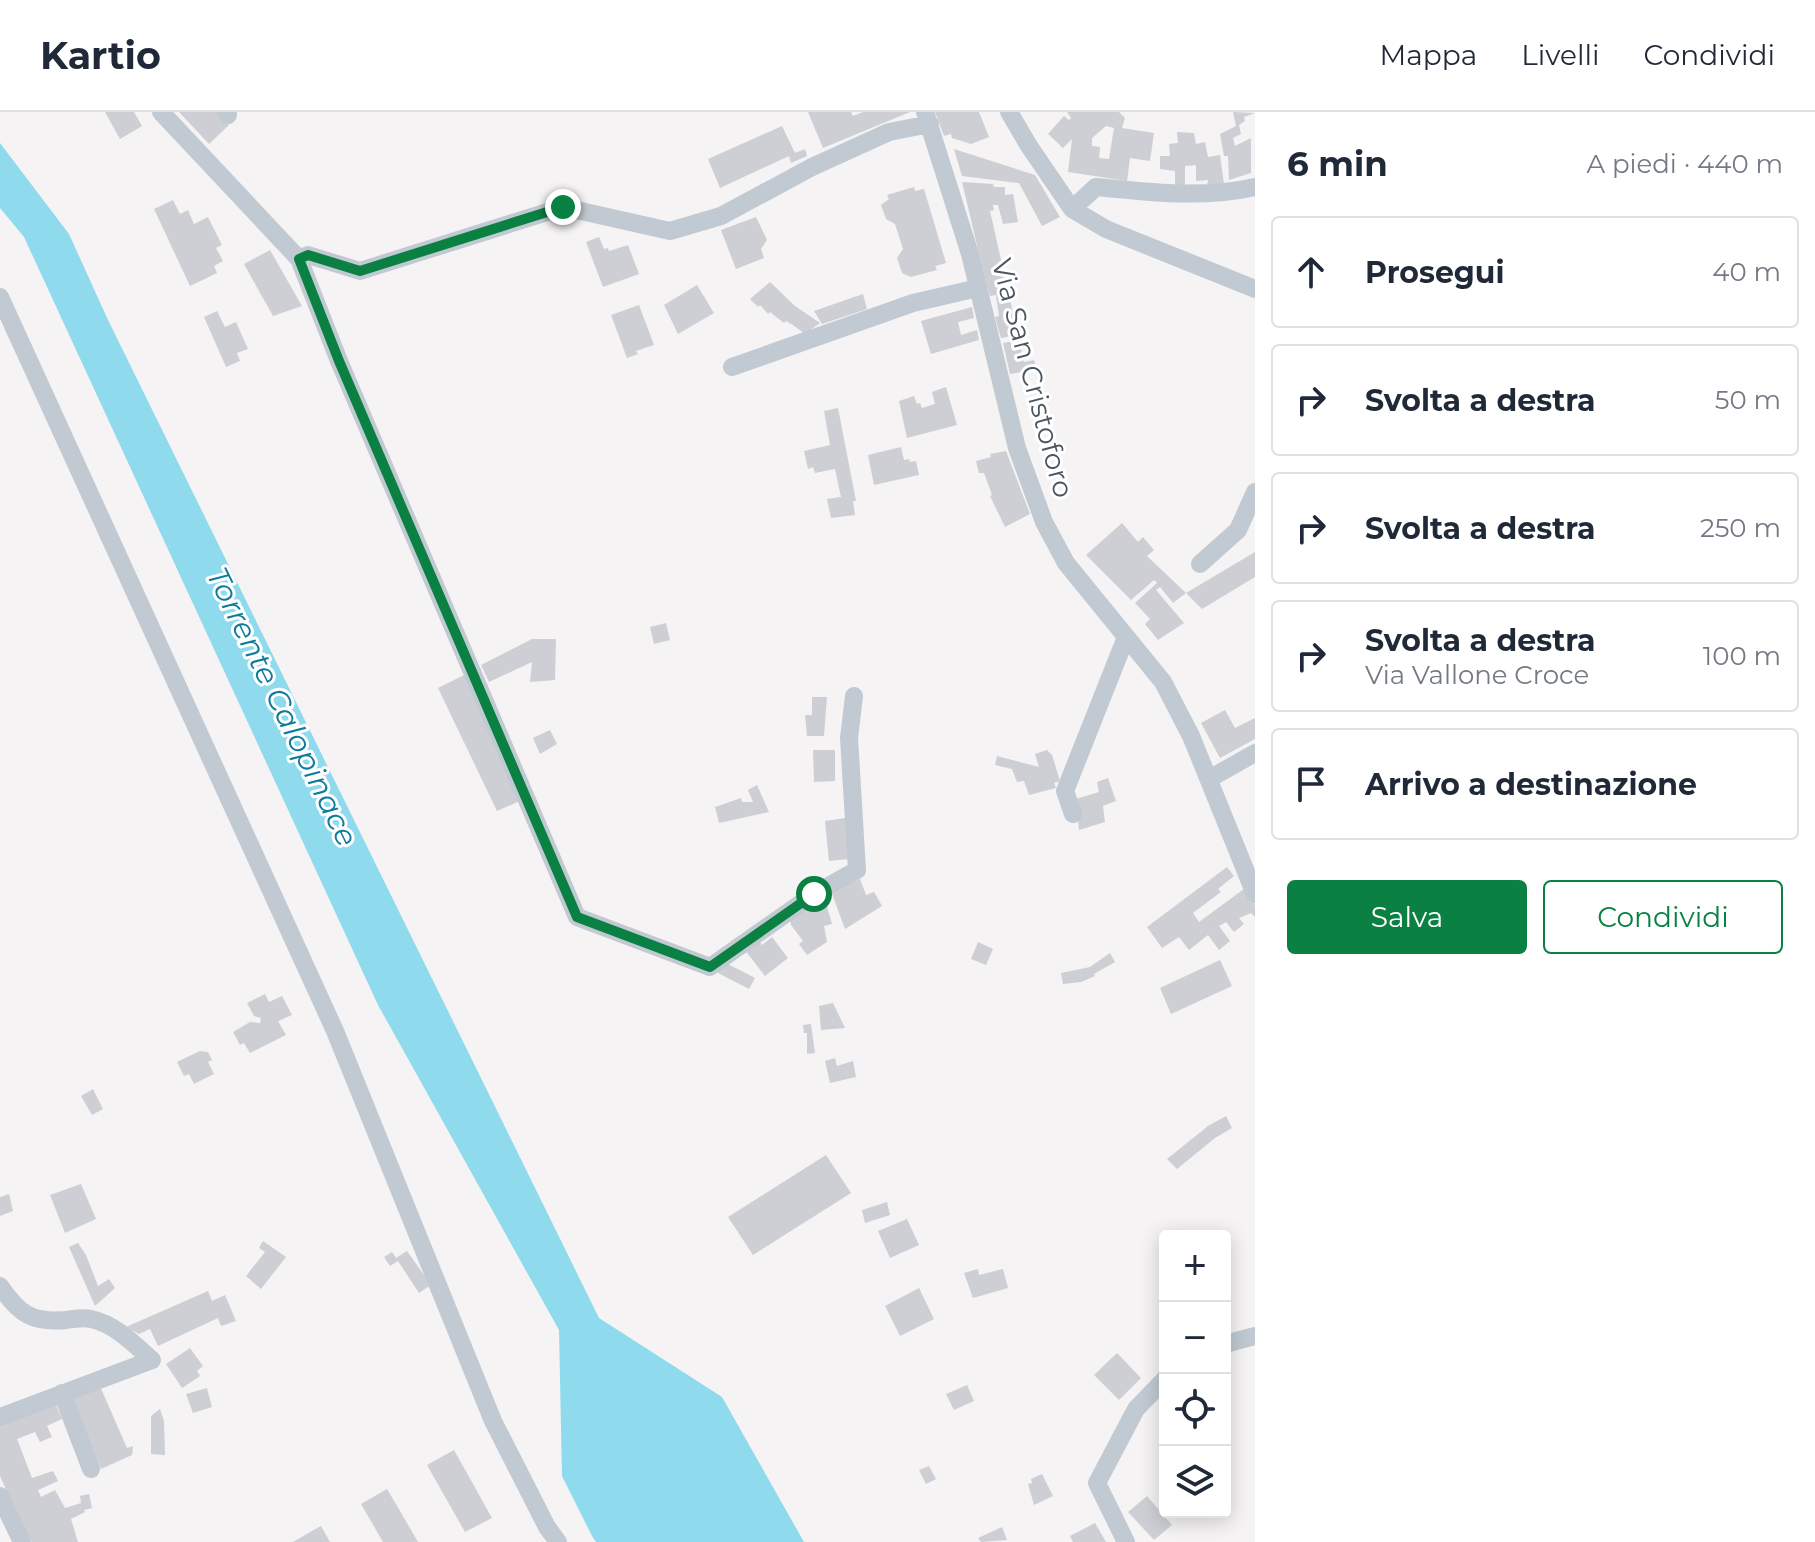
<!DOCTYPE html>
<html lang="it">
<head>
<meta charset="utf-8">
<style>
	:root { --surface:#fff; --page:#f2f2f3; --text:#1f2937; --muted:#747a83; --line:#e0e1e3; --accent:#0b8043 }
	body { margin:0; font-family:Montserrat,sans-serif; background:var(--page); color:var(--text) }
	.controls { position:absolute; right:24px; bottom:24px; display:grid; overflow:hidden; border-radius:8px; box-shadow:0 4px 20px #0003 }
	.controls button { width:72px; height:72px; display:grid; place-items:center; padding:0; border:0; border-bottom:2px solid var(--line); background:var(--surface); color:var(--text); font:40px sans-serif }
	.stop { position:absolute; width:24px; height:24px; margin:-18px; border:6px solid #0b8043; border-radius:50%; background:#fff }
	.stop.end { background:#0b8043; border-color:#fff; box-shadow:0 2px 8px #0008 }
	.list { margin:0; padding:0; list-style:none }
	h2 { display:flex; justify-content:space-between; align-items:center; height:104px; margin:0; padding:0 32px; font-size:34px }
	h2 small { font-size:26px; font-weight:400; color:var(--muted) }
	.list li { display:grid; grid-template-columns:52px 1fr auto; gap:24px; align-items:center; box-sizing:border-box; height:112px; margin:0 16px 16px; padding:0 16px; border:2px solid var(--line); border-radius:8px }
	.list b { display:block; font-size:30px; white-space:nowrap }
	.list p { margin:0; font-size:26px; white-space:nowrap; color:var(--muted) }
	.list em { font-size:26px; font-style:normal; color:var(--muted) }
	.actions { display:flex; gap:16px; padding:24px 32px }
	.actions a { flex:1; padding:18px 0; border:2px solid var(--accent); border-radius:8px; text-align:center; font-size:28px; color:var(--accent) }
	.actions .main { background:var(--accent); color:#fff }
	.icon { flex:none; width:44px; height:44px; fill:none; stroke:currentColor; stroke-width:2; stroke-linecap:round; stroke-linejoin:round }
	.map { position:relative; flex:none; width:1255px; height:1430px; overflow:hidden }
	header { display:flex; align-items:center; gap:48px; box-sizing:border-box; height:112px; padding:0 40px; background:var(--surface); border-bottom:2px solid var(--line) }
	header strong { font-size:38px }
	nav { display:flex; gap:44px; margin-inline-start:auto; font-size:28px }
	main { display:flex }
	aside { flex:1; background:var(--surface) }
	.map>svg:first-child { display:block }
	.water { fill:#90daee }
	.building { fill:#cdcfd5; fill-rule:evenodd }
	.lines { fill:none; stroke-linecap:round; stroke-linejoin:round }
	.minor { stroke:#c1cad2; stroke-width:18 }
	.route { stroke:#0b8043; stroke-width:10 }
	.labels { text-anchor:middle; stroke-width:6; stroke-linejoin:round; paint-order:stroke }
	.street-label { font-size:28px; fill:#4a5661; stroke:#fff }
	.water-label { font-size:30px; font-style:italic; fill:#0c7c9b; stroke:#fff }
</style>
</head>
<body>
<header>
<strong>Kartio</strong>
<nav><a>Mappa</a><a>Livelli</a><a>Condividi</a></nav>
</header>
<main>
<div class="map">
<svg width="1255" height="1430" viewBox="0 0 1255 1430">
	<rect width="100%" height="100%" fill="#f5f3f3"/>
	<path class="water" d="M 0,31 L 69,122 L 108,208 L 599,1206 L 722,1285 L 804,1430 L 596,1430 L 592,1424 L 562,1364 L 559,1218 L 378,893 L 24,125 L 0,96 Z"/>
	<path class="building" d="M 105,0 L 134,0 L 142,14 L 120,27 Z
		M 179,0 L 217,0 L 229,13 L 209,32 Z
		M 808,0 L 851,0 L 853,4 L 863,0 L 910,0 L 823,36 Z
		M 935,0 L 979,0 L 989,25 L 971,32 L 952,26 L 951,22 L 944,24 Z
		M 1067,0 L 1119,0 L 1125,6 L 1122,16 L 1154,21 L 1150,49 L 1130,46 L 1127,69 L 1068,60 L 1072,27 L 1063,36 L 1048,22 L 1064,4 L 1069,8 L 1071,6 ZM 1106,14 L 1114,16 L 1109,47 L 1099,46 L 1100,35 L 1092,34 L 1092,26 Z
		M 1233,0 L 1255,1 L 1244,5 L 1245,9 L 1239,13 L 1241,22 L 1233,26 L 1235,34 L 1251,26 L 1251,61 L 1229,68 L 1228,44 L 1224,44 L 1220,22 L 1236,14 Z
		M 782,14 L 795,41 L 805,37 L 807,44 L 791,51 L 789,44 L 720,76 L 708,47 Z
		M 1177,20 L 1194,21 L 1196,32 L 1205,30 L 1208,45 L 1220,43 L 1224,72 L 1207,73 L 1208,68 L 1196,69 L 1196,53 L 1185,54 L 1185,75 L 1175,75 L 1175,59 L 1160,57 L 1160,44 L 1170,44 L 1169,32 L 1178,31 Z
		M 954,37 L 1035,63 L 1060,105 L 1042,114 L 1019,71 L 962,64 Z
		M 962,70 L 993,72 L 994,75 L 1005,75 L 1005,83 L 1013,82 L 1018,110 L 1003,112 L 998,93 L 993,93 L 994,98 L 990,99 L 1018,223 L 1001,226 L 995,205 L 999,204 L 996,183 L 990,184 L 987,175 Z
		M 914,75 L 915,79 L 924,77 L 946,151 L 935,154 L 937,158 L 911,165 L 902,161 L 897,146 L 903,137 L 895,112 L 886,107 L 881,93 L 889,87 L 887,83 Z
		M 173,88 L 180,102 L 188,98 L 194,112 L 208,105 L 222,133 L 216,136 L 223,149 L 214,154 L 217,161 L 190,174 L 154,97 Z
		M 756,105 L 767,128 L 761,137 L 764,146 L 736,157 L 721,118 Z
		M 599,125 L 604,137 L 608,136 L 609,139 L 628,133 L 639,162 L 603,175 L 586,130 Z
		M 270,138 L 302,194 L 273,204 L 244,152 Z
		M 770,170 L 795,194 L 820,211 L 805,222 L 793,213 L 786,209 L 784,211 L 770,200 L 768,202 L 760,193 L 758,195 L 750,187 Z
		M 697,173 L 714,201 L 678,222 L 664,193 Z
		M 863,182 L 867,197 L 822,212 L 814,199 Z
		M 639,193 L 654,233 L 636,239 L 638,242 L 627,246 L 611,203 Z
		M 972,195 L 974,206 L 958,210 L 961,223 L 977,218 L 979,228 L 931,242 L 921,209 Z
		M 217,199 L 225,215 L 236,210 L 248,237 L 237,241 L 240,249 L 226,255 L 204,205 Z
		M 1019,228 L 1024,250 L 1034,248 L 1037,257 L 1010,262 L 1003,231 Z
		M 946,275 L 957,313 L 907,326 L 899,289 L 914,284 L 917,292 L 920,291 L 922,296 L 935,292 L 932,280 Z
		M 838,296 L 856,389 L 853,389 L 855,403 L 831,406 L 827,387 L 841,385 L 835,357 L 815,361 L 813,355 L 808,357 L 804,339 L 830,333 L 824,299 Z
		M 901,335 L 904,348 L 909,347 L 910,350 L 916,349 L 919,363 L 874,373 L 868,343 Z
		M 1006,339 L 1030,402 L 1005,415 L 990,384 L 992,383 L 984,361 L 979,361 L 976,349 L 991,345 L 990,342 Z
		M 1122,411 L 1138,430 L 1143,425 L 1154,438 L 1147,444 L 1186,481 L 1173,491 L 1160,475 L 1156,478 L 1184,511 L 1158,528 L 1145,512 L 1150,507 L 1135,491 L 1157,471 L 1154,468 L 1131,488 L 1086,443 Z
		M 1255,440 L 1255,465 L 1202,497 L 1186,481 Z
		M 666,511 L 670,528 L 654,532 L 650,515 Z
		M 532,527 L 556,527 L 555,568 L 530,570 L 532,550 L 489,570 L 481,553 Z
		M 464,563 L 522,688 L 497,699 L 438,576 Z
		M 812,585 L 827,585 L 824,624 L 807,624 L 805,603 L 812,603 Z
		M 1225,598 L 1235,616 L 1255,606 L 1255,627 L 1220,646 L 1201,611 Z
		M 550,618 L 557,632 L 540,642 L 533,626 Z
		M 813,638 L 835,638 L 835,669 L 814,670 Z
		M 1047,638 L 1052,643 L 1060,669 L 1054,671 L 1056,676 L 1029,683 L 1024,669 L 1017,670 L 1012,657 L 995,653 L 997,644 L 1039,655 L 1035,642 Z
		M 1108,666 L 1116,689 L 1103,694 L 1105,710 L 1079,718 L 1076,687 L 1099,680 L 1097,670 Z
		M 757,673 L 769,700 L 719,711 L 715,695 L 741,686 L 742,690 L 753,690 L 748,678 Z
		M 845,706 L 849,747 L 829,749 L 825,709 Z
		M 1227,755 L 1234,764 L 1218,777 L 1221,780 L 1193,801 L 1199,810 L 1248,774 L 1255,794 L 1255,805 L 1251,801 L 1239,806 L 1244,812 L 1234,820 L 1226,810 L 1219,814 L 1230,829 L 1219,838 L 1208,823 L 1189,838 L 1179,825 L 1162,836 L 1147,815 Z
		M 860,767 L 866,783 L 874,780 L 882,794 L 845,817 L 831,779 Z
		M 826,791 L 832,812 L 824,814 L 827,830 L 807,843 L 799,832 L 803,829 L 791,813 L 789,800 Z
		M 772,825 L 788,846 L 765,864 L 744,837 L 757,826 L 762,833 Z
		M 978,830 L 993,837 L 986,853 L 971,847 Z
		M 1110,841 L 1115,850 L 1094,862 L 1095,864 L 1081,870 L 1063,872 L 1061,861 L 1090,855 Z
		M 1220,848 L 1232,874 L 1171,902 L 1160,876 Z
		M 724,850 L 755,866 L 749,877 L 718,861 Z
		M 265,882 L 269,890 L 282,884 L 292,903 L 278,909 L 286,923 L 250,941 L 244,931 L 240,933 L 233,920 L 250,910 L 260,911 L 261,906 L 254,904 L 247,891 Z
		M 833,891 L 845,916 L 821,918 L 819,894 Z
		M 811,912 L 815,941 L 807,942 L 807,921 L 804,921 L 803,913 Z
		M 200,939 L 208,940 L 212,948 L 208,950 L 214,962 L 194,972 L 189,962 L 184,964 L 177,950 Z
		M 835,946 L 837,954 L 853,949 L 856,965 L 830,971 L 825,949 Z
		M 93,977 L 103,997 L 92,1003 L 81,984 Z
		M 1226,1004 L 1232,1016 L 1215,1026 L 1177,1057 L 1167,1047 L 1208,1014 Z
		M 826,1043 L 851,1081 L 753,1143 L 728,1105 Z
		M 81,1072 L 96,1107 L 65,1121 L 50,1083 Z
		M 9,1082 L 13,1099 L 0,1104 L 0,1085 Z
		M 887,1090 L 890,1103 L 865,1111 L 862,1098 Z
		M 907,1107 L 919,1133 L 890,1146 L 878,1119 Z
		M 263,1129 L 286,1145 L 261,1177 L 246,1164 L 265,1140 L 259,1136 Z
		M 78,1131 L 86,1143 L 98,1174 L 109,1167 L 115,1176 L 95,1194 L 69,1135 Z
		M 407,1139 L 431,1173 L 419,1181 L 398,1149 L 390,1154 L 384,1145 L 392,1140 L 396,1146 Z
		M 978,1157 L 979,1163 L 1003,1157 L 1008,1176 L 973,1186 L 964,1161 Z
		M 919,1176 L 934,1207 L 900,1224 L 885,1194 Z
		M 208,1179 L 212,1189 L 225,1183 L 236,1209 L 221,1214 L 218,1206 L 158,1234 L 150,1217 L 139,1222 L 126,1215 Z
		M 190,1236 L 203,1254 L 197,1259 L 200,1264 L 182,1276 L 166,1252 Z
		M 1117,1241 L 1141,1266 L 1119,1288 L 1094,1263 Z
		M 99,1272 L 127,1336 L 133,1334 L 132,1343 L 101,1357 L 70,1284 Z
		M 967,1273 L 974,1289 L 954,1298 L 946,1282 Z
		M 207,1276 L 212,1295 L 193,1301 L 186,1282 Z
		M 53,1286 L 62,1307 L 47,1314 L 52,1325 L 40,1330 L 35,1320 L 17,1327 L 32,1366 L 53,1359 L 58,1369 L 38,1378 L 41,1385 L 55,1378 L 65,1396 L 81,1391 L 80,1384 L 89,1382 L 92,1396 L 84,1398 L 85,1400 L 71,1407 L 78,1430 L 32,1430 L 28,1427 L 0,1364 L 0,1307 Z
		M 160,1297 L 164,1309 L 165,1343 L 151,1342 L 151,1304 Z
		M 454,1338 L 492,1406 L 465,1420 L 427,1353 Z
		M 929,1354 L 936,1367 L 926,1372 L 919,1358 Z
		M 1042,1362 L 1053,1384 L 1034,1393 L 1028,1372 L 1032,1371 L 1031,1367 Z
		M 387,1377 L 400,1399 L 418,1430 L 383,1430 L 361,1392 Z
		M 1147,1384 L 1172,1413 L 1154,1428 L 1128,1400 Z
		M 1095,1411 L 1106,1430 L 1073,1430 L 1070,1424 Z
		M 321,1414 L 330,1430 L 293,1430 L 312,1419 Z
		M 1002,1415 L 1007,1428 L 981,1430 L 978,1426 Z"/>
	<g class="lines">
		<path class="minor" d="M 161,0 L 299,147 L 339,249 L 577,805 L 710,855 L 814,782 L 857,758 L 849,626 L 854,584
			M 226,0 L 228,3
			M 925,0 L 970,142 L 1017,336 L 1044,410 L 1066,451 L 1163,570 L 1191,624 L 1255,782
			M 1009,0 L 1029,34 L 1072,97 L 1106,117 L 1255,177
			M 1072,97 L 1096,75 C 1149,80 1202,87 1255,75
			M 299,147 L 308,143 L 360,159 L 563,95 L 670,119 L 721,104 L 812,55 L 889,20 L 930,12
			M 0,185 L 335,919 L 493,1309 L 547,1415 L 558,1430
			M 732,255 L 913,191 L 978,176
			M 1200,452 L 1238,418 L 1255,380
			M 1209,667 L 1255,641
			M 1073,702 L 1065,679 L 1126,525
			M 0,1174 C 19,1202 32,1211 66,1208 C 74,1207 84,1205 91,1207 C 115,1212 134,1232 152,1248 L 0,1305
			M 1225,1232 L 1255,1224
			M 62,1281 L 91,1357
			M 0,1384 L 22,1430
			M 1126,1430 L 1097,1371 L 1136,1297 L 1165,1267"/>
	</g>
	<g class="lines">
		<path class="route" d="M 563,95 L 360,159 L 308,143 L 299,147 L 339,249 L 577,805 L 710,855 L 814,782"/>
	</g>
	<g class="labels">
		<g class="street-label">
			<text transform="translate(1033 266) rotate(75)" y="10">Via San Cristoforo</text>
		</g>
		<g class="water-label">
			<text transform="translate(282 595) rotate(64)" y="10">Torrente Calopinace</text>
		</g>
	</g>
</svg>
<div class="controls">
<button>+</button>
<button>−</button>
<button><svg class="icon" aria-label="locate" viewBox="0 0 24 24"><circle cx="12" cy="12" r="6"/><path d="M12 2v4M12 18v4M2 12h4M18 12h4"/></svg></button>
<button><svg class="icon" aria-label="layers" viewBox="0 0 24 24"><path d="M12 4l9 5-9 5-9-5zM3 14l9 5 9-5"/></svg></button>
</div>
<div class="stop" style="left:814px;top:782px"></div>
<div class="stop end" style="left:563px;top:95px"></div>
</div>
<aside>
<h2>6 min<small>A piedi · 440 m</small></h2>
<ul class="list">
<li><svg class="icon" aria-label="ahead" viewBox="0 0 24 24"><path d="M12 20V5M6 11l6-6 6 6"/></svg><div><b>Prosegui</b></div><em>40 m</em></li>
<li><svg class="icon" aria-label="right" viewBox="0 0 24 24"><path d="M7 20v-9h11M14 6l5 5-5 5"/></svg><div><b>Svolta a destra</b></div><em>50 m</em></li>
<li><svg class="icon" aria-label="right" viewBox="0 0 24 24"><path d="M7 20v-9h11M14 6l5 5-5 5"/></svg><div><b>Svolta a destra</b></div><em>250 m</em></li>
<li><svg class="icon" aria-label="right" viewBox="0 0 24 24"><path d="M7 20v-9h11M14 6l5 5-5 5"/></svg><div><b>Svolta a destra</b><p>Via Vallone Croce</p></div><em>100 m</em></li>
<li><svg class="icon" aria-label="arrive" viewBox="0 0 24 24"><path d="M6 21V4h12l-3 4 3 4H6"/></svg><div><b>Arrivo a destinazione</b></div></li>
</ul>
<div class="actions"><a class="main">Salva</a><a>Condividi</a></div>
</aside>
</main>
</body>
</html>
